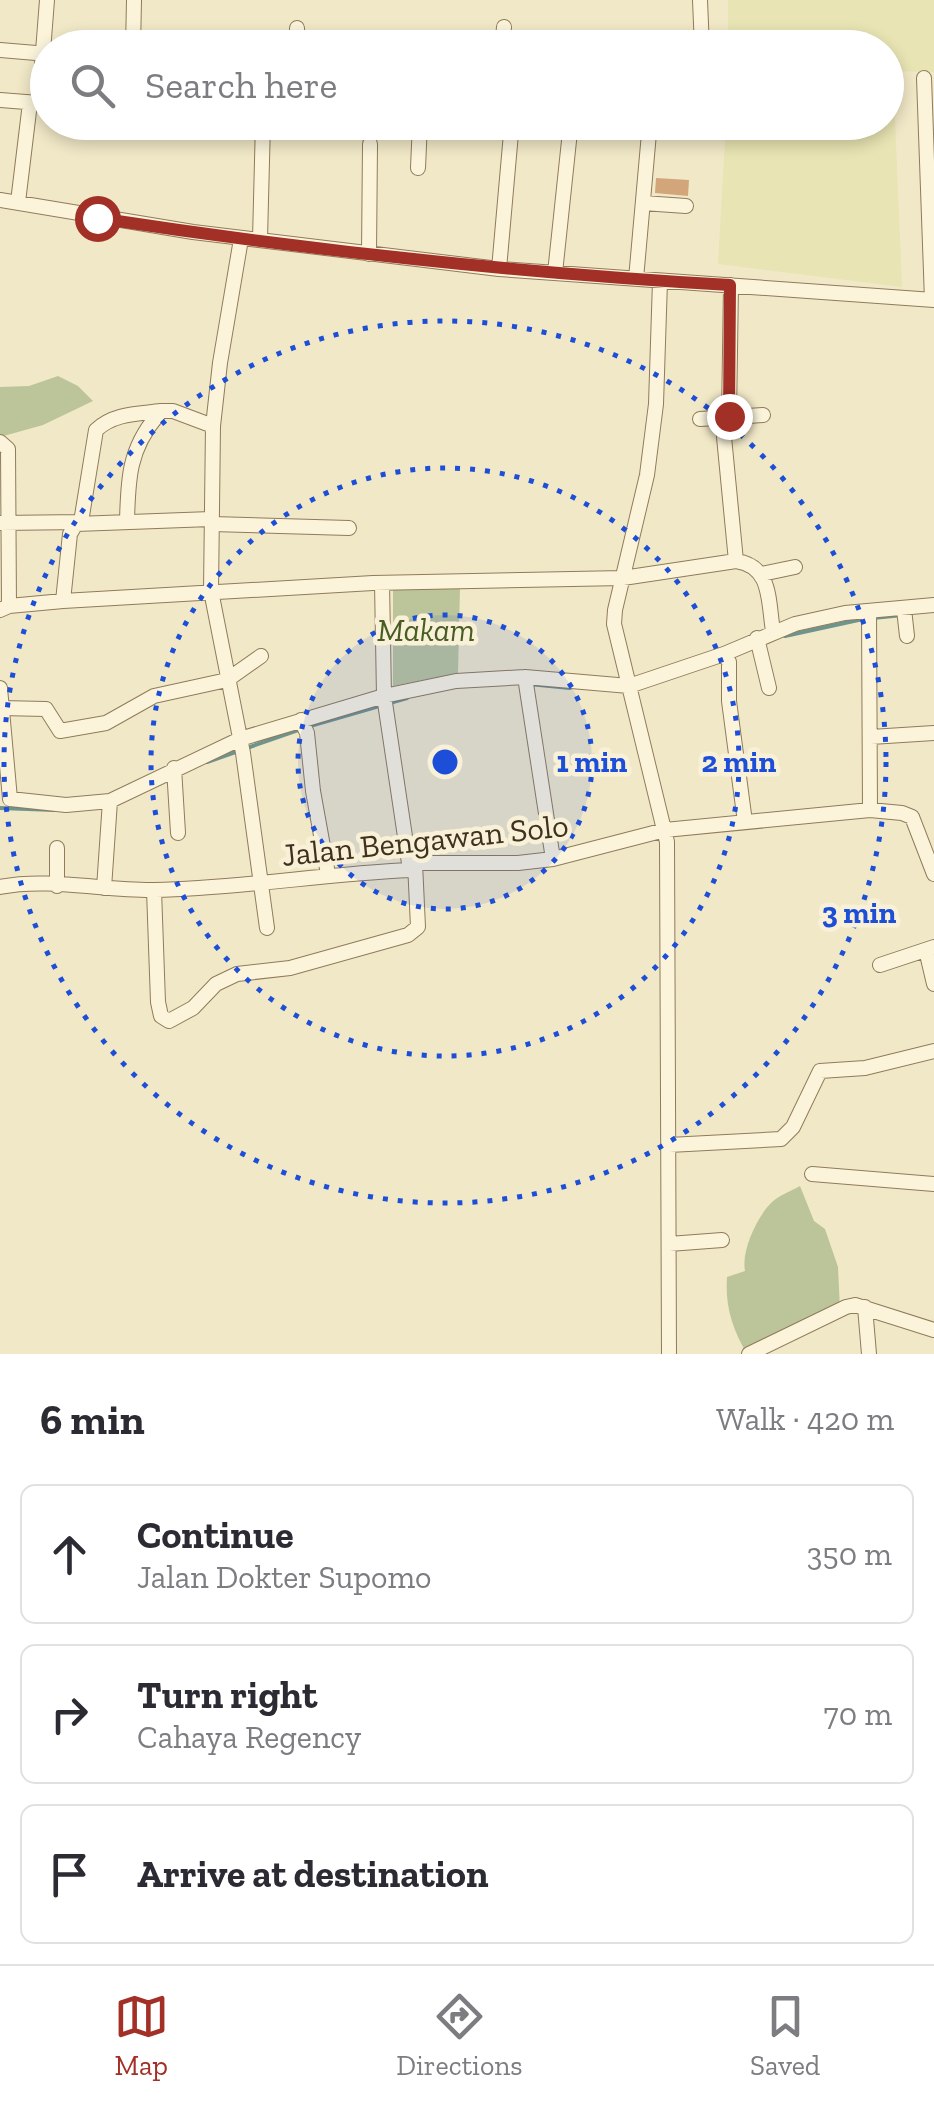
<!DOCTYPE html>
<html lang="en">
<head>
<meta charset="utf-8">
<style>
	:root { --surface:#fff; --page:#f7f7f7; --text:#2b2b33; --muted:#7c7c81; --line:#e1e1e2; --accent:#a23026 }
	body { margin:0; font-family:"Zilla Slab",serif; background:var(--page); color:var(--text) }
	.stop { position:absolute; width:30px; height:30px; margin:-22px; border:8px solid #a23026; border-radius:50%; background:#fff }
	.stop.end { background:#a23026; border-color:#fff; box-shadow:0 2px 10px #0008 }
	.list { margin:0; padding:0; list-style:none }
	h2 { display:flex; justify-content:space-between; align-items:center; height:130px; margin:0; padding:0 40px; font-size:42px }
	h2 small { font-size:32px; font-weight:400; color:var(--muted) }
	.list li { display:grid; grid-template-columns:65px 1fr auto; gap:30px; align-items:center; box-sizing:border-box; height:140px; margin:0 20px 20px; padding:0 20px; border:2px solid var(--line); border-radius:15px }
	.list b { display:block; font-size:38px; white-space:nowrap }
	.list p { margin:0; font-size:32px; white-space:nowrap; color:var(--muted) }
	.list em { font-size:32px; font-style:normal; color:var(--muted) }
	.icon { flex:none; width:55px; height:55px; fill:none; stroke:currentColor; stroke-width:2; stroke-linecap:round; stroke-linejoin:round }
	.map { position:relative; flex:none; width:934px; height:1354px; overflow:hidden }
	.search { position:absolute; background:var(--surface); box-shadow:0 5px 15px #0003; left:30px; right:30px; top:30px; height:110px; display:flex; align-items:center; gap:25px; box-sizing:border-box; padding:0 35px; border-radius:55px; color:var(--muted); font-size:38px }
	.sheet { height:610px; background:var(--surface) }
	nav { display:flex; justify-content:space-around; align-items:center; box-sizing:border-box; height:140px; border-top:2px solid var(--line); background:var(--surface); font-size:28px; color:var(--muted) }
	nav a { display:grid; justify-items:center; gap:5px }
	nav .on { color:var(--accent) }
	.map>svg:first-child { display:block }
	.farmland { fill:#e8e4b3 }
	.cemetery { fill:#bcc599 }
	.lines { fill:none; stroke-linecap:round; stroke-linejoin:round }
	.stream { stroke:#6e948e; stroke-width:4 }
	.building { fill:#d2a67a }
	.minor-casing { stroke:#8f7b5a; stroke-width:16 }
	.minor { stroke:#fbf4db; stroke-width:14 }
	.route { stroke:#a23026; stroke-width:12 }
	.ring { fill:none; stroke:#1d4ed8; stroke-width:5; stroke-dasharray:5 10 }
	.labels { text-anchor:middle; stroke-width:9; stroke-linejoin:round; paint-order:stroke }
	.park-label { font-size:32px; font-style:italic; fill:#495c24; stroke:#f8f1d7 }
	.street-label { font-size:32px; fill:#3e311f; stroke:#f8f1d7 }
	.centre { fill:#1d4ed8; stroke:#f8f1d7; stroke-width:5 }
	.ring-label { font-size:30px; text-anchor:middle; font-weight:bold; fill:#1d4ed8; stroke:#f8f1d7; stroke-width:9; stroke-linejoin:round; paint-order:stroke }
</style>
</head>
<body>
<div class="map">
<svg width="934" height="1354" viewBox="0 0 934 1354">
	<rect width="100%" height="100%" fill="#f1e8c7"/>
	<path class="farmland" d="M 728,0 L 934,0 L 934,72 L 893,71 L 902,287 L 718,264 L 726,123 L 886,122 L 886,48 L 728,47 Z"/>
	<path class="cemetery" d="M 58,376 L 78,386 L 93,401 L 43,425 L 0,437 L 0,387 L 29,386 Z
		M 393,586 L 460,587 L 458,673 L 393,686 Z
		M 800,1186 L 814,1221 L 825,1229 L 838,1267 L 840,1310 L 747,1354 C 732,1328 725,1306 727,1277 L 745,1271 C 741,1251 757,1217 771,1203 C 778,1196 791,1191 800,1186 Z"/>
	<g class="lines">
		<path class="stream" d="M 873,618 L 903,615
			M 785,636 L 863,619
			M 529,684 L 570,688
			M 310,726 L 407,698
			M 207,762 L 301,729
			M 0,808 L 55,810"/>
	</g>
	<path class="building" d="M 656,178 L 689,180 L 688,196 L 655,193 Z"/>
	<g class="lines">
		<g class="minor-casing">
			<path id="minor" d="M 700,0 L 702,48
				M 297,28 L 298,48
				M 133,48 L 134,0
				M 502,48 L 504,27
				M 0,50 L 48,54
				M 924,78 L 932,300
				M 0,100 L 39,103
				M 39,103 L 47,0
				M 418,168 L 420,122
				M 0,200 L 193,232 L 499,269 L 934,300
				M 18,202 L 30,103
				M 643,203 L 686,206
				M 241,239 L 220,363 L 213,426 L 211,591 L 243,753 L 267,928
				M 260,239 L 263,122
				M 369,254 L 370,144
				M 499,269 L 512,122
				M 555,273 L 571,122
				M 636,279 L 650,122
				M 660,281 L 656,404 L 647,475 L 615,610 L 614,624 L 667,842 L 669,1354
				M 729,417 L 731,285
				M 700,419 L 763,415
				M 0,442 L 8,449 L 9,606
				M 127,521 C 128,479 129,449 157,416 L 161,411 L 173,411 L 213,426
				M 0,523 L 81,522 L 96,430 C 114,413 138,414 161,411
				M 212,524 L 349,528
				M 736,561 C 772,566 768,601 773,631
				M 762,574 L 795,567
				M 382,583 L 384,696 L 410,870
				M 63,601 L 70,534 L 76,524 L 211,519
				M 904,609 L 907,636
				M 0,610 L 9,606 L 63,601 L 373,583 L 623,578 L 736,561 L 724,437
				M 869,611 L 870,810
				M 757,638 L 769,688
				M 724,654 L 729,662 L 729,701 L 745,822
				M 525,677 L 553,859
				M 0,688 L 10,799 L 66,805 L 110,801
				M 0,708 L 46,709 L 60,731 L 106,723 L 154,696 L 227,680 L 261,656
				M 301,720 L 307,733 L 313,791 L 328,874
				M 871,737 L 934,733
				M 174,768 L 178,833
				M 57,848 L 57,886
				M 0,887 C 48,877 105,891 155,890 C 240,888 324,874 410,870 L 415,863 L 518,863 L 553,859 L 665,830 L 870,810 L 902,813 L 912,817 L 934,874
				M 104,888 L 110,801 L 240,739 L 384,696 L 456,681 L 525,677 L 629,686 L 724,654 L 795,624 L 845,613 L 934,605
				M 154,890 L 158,1002 L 161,1016 L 169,1021 L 193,1008 L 216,984 L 237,974 L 290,968 L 408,935 L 418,927 L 415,863
				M 926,950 L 934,984
				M 880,965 L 934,947
				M 669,1145 L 781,1139 L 793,1127 L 820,1071 L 865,1068 L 934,1051
				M 812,1174 L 934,1184
				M 669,1244 L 722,1240
				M 865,1307 L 869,1354
				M 749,1354 L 846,1307 L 855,1305 L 934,1330"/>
		</g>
		<use href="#minor" class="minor"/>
	</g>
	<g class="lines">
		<path class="route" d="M 97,218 C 307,250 518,273 730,285 L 729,416"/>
	</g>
	<circle cx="445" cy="762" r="147" fill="#1d4ed8" fill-opacity=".12"/>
	<g class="ring">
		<circle cx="445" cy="762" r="147"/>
		<circle cx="445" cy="762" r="294"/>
		<circle cx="445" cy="762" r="441"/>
	</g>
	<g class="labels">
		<g class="park-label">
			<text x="426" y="641">Makam</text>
		</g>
		<g class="street-label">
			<text transform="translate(425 840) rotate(-6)" y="11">Jalan Bengawan Solo</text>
		</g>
	</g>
	<circle cx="445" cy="762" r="15" class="centre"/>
	<g class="ring-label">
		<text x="592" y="772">1 min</text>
		<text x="739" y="772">2 min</text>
		<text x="859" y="923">3 min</text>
	</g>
</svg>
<div class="stop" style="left:97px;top:218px"></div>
<div class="stop end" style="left:729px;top:416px"></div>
<div class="search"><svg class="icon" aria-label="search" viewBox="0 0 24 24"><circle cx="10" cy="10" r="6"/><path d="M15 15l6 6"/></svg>Search here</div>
</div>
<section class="sheet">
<h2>6 min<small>Walk · 420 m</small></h2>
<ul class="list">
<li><svg class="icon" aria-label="ahead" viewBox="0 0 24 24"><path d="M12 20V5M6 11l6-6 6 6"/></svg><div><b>Continue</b><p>Jalan Dokter Supomo</p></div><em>350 m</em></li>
<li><svg class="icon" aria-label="right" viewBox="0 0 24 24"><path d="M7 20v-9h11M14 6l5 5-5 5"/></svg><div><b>Turn right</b><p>Cahaya Regency</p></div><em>70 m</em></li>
<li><svg class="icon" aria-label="arrive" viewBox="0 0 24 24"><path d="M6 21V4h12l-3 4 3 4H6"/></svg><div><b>Arrive at destination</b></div></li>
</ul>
</section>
<nav>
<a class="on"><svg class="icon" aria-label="map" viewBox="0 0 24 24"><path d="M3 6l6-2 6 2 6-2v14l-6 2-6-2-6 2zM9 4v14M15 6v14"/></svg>Map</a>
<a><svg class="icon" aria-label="directions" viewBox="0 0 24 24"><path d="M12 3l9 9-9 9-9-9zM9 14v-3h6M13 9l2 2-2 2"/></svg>Directions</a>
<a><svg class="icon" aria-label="saved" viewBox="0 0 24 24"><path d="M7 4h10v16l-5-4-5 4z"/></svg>Saved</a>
</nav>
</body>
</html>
